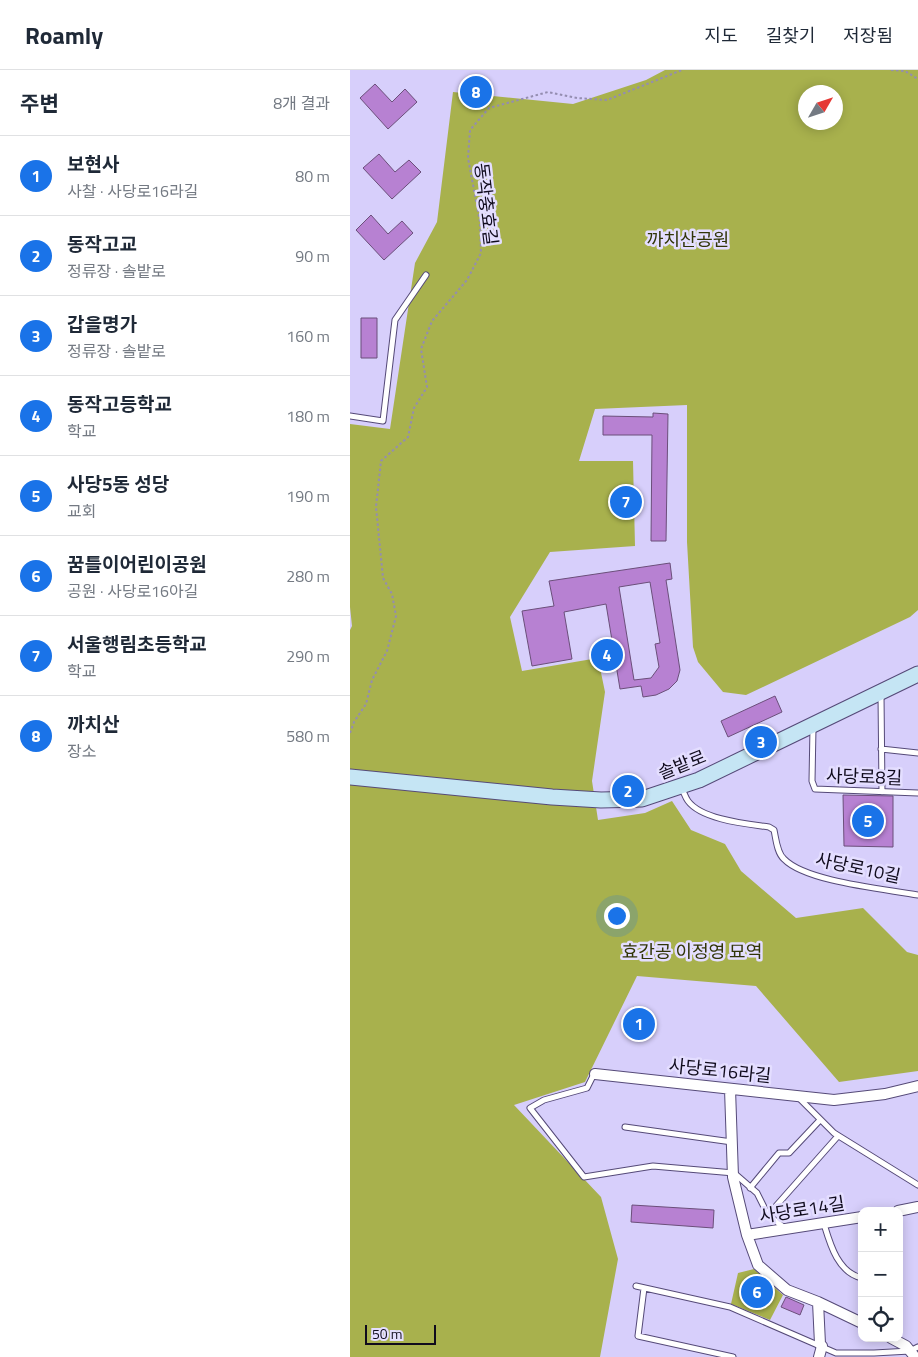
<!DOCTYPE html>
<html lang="ko">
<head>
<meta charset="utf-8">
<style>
	:root { --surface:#fff; --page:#f2f2f3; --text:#1f2937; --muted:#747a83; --line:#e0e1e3; --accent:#1a73e8 }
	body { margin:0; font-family:"Titillium Web","Noto Sans KR",sans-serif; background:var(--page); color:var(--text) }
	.controls { position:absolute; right:15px; bottom:15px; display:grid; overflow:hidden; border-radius:10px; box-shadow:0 2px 12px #0003 }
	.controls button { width:45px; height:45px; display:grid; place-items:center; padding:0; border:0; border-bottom:1px solid var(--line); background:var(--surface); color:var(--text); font:25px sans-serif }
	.compass { position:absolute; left:448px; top:15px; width:45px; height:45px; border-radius:50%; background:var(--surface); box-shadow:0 2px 12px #0003; rotate:51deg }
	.scale { position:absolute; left:15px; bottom:12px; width:71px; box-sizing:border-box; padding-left:5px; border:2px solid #100b1d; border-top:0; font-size:14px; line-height:18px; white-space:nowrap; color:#100b1d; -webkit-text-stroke:4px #e4deff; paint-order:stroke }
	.you { position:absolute; left:266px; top:845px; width:18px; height:18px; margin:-12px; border:4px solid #fff; border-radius:50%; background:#1a73e8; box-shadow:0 0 0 8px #1a73e833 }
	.badge { display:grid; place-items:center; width:32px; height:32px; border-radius:50%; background:var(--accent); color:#fff; font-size:16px; font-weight:700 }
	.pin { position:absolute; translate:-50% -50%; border:2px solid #fff; box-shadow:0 1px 5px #0006 }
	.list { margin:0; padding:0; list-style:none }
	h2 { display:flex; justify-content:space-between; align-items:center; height:65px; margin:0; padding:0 20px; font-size:21px }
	h2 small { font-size:16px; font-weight:400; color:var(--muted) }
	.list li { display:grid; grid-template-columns:32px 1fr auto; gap:15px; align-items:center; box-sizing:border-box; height:80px; padding:0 20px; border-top:1px solid var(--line) }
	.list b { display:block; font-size:19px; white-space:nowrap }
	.list p { margin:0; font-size:16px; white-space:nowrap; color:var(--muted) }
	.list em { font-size:16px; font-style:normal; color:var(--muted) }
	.icon { flex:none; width:28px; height:28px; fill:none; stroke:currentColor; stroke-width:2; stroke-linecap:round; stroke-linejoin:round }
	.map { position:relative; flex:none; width:568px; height:1287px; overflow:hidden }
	header { display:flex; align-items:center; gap:30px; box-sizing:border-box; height:70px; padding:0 25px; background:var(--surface); border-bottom:1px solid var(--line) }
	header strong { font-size:24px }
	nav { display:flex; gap:28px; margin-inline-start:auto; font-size:18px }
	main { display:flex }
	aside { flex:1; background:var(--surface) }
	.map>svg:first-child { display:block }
	.green { fill:#a8b14d; fill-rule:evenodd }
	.building { fill:#b781d2; stroke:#6b4f7a; fill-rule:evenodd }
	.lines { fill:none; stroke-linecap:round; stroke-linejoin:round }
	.lane-casing { stroke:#554a78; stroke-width:7 }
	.street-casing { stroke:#554a78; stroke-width:12 }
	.secondary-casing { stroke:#554a78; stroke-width:17 }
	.path { stroke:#948db0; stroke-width:2; stroke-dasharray:2.5 2.5; stroke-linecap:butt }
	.lane { stroke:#fff; stroke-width:5 }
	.street { stroke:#fff; stroke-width:10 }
	.secondary { stroke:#c5e5f4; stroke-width:15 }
	.labels { text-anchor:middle; stroke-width:5; stroke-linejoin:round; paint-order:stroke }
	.street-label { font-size:18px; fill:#100b1d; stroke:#e4deff }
	.park-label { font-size:18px; fill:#313507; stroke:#e4deff }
</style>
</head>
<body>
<header>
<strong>Roamly</strong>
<nav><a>지도</a><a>길찾기</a><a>저장됨</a></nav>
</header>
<main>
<aside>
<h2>주변<small>8개 결과</small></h2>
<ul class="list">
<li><span class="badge">1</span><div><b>보현사</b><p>사찰 · 사당로16라길</p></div><em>80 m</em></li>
<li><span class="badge">2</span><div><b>동작고교</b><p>정류장 · 솔밭로</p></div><em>90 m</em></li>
<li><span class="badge">3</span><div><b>갑을명가</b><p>정류장 · 솔밭로</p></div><em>160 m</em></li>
<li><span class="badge">4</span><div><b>동작고등학교</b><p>학교</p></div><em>180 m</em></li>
<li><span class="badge">5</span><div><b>사당5동 성당</b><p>교회</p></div><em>190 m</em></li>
<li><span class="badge">6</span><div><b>꿈틀이어린이공원</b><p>공원 · 사당로16아길</p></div><em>280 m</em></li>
<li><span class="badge">7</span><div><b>서울행림초등학교</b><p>학교</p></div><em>290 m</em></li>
<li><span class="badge">8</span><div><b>까치산</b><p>장소</p></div><em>580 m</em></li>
</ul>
</aside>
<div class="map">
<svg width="568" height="1287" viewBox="0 0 568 1287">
	<rect width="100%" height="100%" fill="#d7cffb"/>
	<path class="green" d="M 315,0 L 568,0 L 568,540 L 560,547 L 396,625 L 373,622 L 348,592 L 343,577 L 337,472 L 337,335 L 245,339 L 229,391 L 283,391 L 285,476 L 200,482 L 160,547 L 172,601 L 248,588 L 255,622 L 242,711 L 248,750 L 295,743 L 322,731 L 341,760 L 375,774 L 391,801 L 446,848 L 513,838 L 557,882 L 568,885 L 568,1001 L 489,1012 L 406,916 L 287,906 L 235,1012 L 164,1035 L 251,1127 L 268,1189 L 250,1287 L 0,1287 L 0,560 L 2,556 L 0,537 L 0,354 L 40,359 L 65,193 L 87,152 L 103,22 L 223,34 L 296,10 ZM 456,22 L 486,22 L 486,52 L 456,52 Z
		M 404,1199 L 433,1225 L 420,1250 L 381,1234 L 388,1203 Z"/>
	<path class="building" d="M 25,14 L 42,32 L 55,19 L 67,32 L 38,59 L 10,28 Z
		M 29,84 L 45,102 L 59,90 L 71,102 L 42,129 L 13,98 Z
		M 21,145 L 38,164 L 52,151 L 63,163 L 34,190 L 6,160 Z
		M 11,248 L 27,248 L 27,288 L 11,288 Z
		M 303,343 L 318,344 L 316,471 L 301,471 L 302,365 L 253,365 L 253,346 L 303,347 Z
		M 320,493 L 322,509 L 316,510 L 330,600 L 327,611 L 319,619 L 306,625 L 293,627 L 291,616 L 270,619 L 256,534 L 214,542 L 222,589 L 182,596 L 172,541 L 204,536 L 199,511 ZM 300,512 L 310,573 L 305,574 L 309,597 L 301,608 L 284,610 L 269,517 Z
		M 425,626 L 432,642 L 378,667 L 371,651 Z
		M 493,725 L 543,726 L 543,777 L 494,776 Z
		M 283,937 L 302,948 L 296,968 L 276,959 Z
		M 282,1135 L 364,1140 L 363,1158 L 281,1152 Z
		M 436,1227 L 454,1235 L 450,1245 L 431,1237 Z"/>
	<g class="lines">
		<g class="lane-casing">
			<path id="lane" d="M 0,346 L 33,351 L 45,250 L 76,205
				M 531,625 L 532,722
				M 463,658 L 462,711 L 465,719 L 568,723
				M 531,679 L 568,683
				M 331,717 C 334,722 335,727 338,731 C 352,750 398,754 419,757 L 424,760 C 426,769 427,783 434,789 C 456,812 536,819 568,825
				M 244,1004 L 237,1018 L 194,1030 L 180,1038 L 234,1107 L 303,1096 L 384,1103 L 407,1123 L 418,1145 L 436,1159
				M 449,1028 L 484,1063 L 568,1115
				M 275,1057 L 382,1072
				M 400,1118 L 429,1083 L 439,1083 L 470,1050
				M 418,1145 L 488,1066
				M 474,1154 C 480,1174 488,1203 512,1208
				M 286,1216 L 380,1237 L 486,1283 L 524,1283 L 560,1281 L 568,1277
				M 294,1218 L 288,1266 L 383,1287"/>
		</g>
		<g class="street-casing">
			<path id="street" d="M 245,1004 L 484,1030 L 535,1024 L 568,1016
				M 380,1019 L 383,1107 L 397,1165 L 408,1195 L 437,1220 L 468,1232 L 512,1253
				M 548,1141 L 568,1137
				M 397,1165 L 512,1147
				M 468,1232 L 470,1274
				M 541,1268 L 556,1276 L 565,1287
				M 469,1287 L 472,1276"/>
		</g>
		<g class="secondary-casing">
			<path id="secondary" d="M 0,707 L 202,727 L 251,730 L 292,729 L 349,710 L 568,604"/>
		</g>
		<path class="path" d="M 541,0 L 555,1 L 568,9
			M 0,663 L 4,652 L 16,634 L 22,610 L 37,581 L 46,546 L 42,524 L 33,508 L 26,437 L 31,391 L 58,367 L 64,338 L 77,317 L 71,279 L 82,251 L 117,210 L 131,183 L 130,152 L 118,88 L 120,60 L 139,38 L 198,22 L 227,28 L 257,30 L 332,0"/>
		<use href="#lane" class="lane"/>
		<use href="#street" class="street"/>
		<use href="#secondary" class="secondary"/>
	</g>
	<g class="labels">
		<g class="street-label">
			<text transform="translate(136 134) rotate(83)" y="6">동작충효길</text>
			<text transform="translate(332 695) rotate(-22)" y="6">솔밭로</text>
			<text transform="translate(514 707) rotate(2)" y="6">사당로8길</text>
			<text transform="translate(508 798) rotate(12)" y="6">사당로10길</text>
			<text transform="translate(370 1001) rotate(6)" y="6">사당로16라길</text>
			<text transform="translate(452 1140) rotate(-9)" y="6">사당로14길</text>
		</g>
		<g class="park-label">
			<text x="338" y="176">까치산공원</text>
			<text x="342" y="888">효간공 이정영 묘역</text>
		</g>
	</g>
</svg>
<div class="controls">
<button>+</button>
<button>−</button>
<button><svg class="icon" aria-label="locate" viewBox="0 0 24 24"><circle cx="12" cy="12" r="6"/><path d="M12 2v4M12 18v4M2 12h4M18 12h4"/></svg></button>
</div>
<svg class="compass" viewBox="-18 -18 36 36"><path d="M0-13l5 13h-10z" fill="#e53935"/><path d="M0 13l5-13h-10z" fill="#747a83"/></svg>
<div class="scale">50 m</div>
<div class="you"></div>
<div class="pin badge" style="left:289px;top:954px">1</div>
<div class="pin badge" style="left:278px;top:721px">2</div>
<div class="pin badge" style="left:411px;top:672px">3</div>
<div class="pin badge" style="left:257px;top:585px">4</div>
<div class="pin badge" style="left:518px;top:751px">5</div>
<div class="pin badge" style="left:407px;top:1222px">6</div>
<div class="pin badge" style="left:276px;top:432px">7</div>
<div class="pin badge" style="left:126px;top:22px">8</div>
</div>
</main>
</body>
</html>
